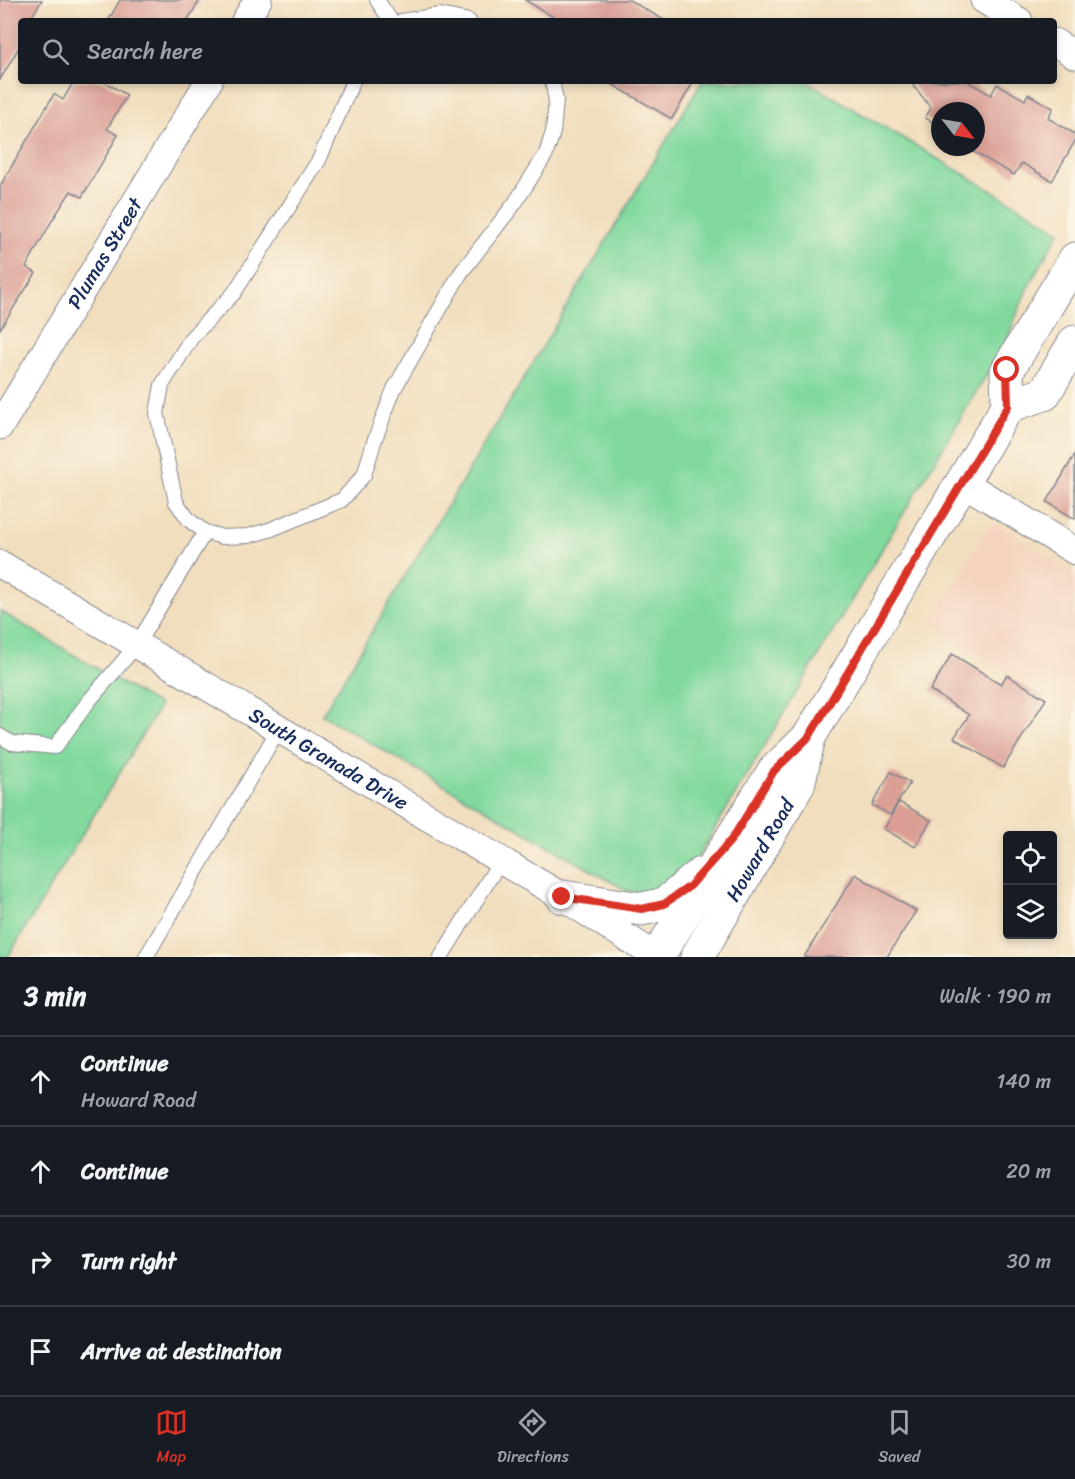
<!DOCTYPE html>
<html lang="en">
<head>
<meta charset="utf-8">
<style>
	:root { --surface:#171b24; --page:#242831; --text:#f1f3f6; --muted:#9ea1a6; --line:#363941; --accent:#d93025 }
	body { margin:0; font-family:Sriracha,sans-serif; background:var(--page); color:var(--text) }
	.controls { position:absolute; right:18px; bottom:18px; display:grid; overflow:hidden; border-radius:6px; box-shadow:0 3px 9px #0003 }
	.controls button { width:54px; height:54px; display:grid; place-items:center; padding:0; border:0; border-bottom:2px solid var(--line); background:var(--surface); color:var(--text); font:30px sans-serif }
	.compass { position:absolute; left:931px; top:102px; width:54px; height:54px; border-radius:50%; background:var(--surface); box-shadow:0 3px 9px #0003; rotate:121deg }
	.stop { position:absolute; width:18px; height:18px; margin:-14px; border:4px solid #d93025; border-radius:50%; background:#fff }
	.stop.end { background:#d93025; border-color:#fff; box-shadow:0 2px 6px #0008 }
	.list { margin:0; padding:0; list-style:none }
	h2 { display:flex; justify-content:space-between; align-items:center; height:78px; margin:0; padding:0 24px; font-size:26px }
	h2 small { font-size:20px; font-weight:400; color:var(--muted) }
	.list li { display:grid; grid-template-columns:39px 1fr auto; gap:18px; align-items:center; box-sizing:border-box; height:90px; padding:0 24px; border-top:2px solid var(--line) }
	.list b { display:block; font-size:22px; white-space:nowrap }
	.list p { margin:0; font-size:20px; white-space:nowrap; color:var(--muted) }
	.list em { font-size:20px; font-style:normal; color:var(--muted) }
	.icon { flex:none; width:33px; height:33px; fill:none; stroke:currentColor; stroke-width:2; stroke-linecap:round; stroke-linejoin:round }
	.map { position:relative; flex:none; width:1075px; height:957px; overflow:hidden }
	.search { position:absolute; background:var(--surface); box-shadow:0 3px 9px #0003; left:18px; right:18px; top:18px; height:66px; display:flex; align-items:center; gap:15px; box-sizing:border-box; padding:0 21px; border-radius:6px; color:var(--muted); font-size:22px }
	.sheet { height:438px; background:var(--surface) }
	nav { display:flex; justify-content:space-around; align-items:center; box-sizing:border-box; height:84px; border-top:2px solid var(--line); background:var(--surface); font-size:16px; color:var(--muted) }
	nav a { display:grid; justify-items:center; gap:3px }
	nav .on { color:var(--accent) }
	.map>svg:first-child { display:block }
	.built { fill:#f4d4bf }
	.green { fill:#81d99e; stroke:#4e847e; stroke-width:1.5 }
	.building { fill:#da9e95 }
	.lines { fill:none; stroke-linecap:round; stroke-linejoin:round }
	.service-casing { stroke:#86868e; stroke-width:16 }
	.minor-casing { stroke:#86868e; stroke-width:29 }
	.secondary-casing { stroke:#86868e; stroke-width:35 }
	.service { stroke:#fff; stroke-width:14 }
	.minor { stroke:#fff; stroke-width:27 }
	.secondary { stroke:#fff; stroke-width:33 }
	.route { stroke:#d93025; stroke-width:8 }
	.labels { text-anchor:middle; stroke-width:4.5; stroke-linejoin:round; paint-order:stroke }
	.street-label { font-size:20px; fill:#1b2f5e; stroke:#fcf5e5 }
</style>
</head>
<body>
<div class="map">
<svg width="1075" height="957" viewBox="0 0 1075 957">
	<rect width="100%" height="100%" fill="#fcf5e5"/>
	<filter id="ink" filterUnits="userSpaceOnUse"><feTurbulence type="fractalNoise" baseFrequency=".0167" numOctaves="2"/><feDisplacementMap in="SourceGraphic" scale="12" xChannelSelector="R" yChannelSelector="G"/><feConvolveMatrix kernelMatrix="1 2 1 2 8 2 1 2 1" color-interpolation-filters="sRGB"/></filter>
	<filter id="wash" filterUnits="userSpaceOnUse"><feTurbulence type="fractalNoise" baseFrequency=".008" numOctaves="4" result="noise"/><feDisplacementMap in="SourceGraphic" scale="24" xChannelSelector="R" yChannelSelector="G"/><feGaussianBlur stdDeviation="1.35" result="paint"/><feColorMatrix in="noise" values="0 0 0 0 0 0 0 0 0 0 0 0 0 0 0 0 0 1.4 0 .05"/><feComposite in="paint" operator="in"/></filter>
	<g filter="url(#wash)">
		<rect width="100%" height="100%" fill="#f1debe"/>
		<path class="built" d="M 992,522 L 1075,572 L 1075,712 L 930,624 Z"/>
		<path class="green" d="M 702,81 L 806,81 L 1060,231 L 1027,289 L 1005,344 L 696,860 L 675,879 L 652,893 L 627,891 L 322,715 Z
			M 0,611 L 160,706 L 8,957 L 0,957 Z"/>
		<g id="blocks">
			<path class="building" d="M 0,0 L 42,0 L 29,21 L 21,21 L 21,44 L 0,80 Z
				M 120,0 L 200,0 L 187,21 L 108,21 Z
				M 525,0 L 629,0 L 666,21 L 560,21 Z
				M 74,81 L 103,81 L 127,95 L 107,129 L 118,135 L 82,197 L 71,191 L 53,219 L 26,267 L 36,273 L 0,329 L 0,186 L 54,94 L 63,100 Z
				M 606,81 L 694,81 L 672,119 Z
				M 910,81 L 967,81 L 991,95 L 997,84 L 1025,100 L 1028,94 L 1053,108 L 1048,118 L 1075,134 L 1075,141 L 1052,181 L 1022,163 L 1014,175 L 965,147 L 976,147 L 976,111 L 940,111 L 940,126 L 925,118 L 931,108 Z
				M 1075,454 L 1075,519 L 1047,502 Z
				M 952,654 L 1001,684 L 1007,675 L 1046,699 L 1003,768 L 954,738 L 969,715 L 930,690 Z
				M 891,772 L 910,783 L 890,815 L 872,805 Z
				M 899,802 L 931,820 L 915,847 L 884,829 Z
				M 855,874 L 916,911 L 887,957 L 804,957 Z"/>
		</g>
	</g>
	<g filter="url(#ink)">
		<use href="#blocks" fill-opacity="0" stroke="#86868e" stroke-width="1.5"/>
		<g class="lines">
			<g class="service-casing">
				<path id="service" d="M 377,0 L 391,21
					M 401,21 L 440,15 L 469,21
					M 353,81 L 319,160 L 234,293 L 192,337 L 162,385 L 157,413 L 176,502 L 189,520 L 205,532 L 222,537 L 248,536 L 269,530 L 342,500 L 364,475 L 375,439 L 394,389 L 460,274 L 515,203 L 546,154 L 553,132 L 556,100 L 552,81
					M 0,736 L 12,743 L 55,747 L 88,702 L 136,646 L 205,532
					M 146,957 L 278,730
					M 441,957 L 501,860"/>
			</g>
			<g class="minor-casing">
				<g id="minor">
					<path d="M 984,0 L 1019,21"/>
					<path d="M 245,21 L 258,0"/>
					<path d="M 1054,42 L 1075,55"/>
					<path id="s1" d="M 0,426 L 209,81"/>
					<path d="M 962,482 L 1075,551"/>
					<path id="s2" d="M 0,564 L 563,897 L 657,957"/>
				</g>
			</g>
			<g class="secondary-casing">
				<g id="secondary">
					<path d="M 1008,406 L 1044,394 L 1075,342"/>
					<path d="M 563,897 L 642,909 L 665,904 L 701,874"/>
					<path d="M 657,957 L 774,771 L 809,737 L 1008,406 L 1007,371 L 1075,259"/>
					<path id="s3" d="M 697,957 L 798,785 L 809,737"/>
				</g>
			</g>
			<use href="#service" class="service"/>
			<use href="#minor" class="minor"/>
			<use href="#secondary" class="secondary"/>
		</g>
	</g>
	<g class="lines" filter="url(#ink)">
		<path class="route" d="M 562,897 L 642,909 L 664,904 L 690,886 L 732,839 L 774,771 L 809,737 L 1008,406 L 1007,370"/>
	</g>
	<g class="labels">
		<g class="street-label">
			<text dy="7" stroke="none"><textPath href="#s1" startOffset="202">Plumas Street</textPath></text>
			<text dy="7" stroke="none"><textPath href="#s2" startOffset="382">South Granada Drive</textPath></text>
			<text dy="7" stroke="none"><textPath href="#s3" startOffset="124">Howard Road</textPath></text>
		</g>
	</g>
</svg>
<div class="controls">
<button><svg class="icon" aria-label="locate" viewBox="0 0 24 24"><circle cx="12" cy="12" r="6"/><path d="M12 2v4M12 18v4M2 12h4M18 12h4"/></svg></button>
<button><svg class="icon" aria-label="layers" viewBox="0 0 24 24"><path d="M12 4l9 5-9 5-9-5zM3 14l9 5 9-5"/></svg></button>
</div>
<svg class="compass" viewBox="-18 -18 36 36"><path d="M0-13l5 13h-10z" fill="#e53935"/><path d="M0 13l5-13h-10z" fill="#9ea1a6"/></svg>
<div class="stop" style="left:1007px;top:370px"></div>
<div class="stop end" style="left:562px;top:897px"></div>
<div class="search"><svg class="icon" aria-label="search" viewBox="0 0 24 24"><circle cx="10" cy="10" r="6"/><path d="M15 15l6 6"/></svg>Search here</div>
</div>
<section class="sheet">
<h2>3 min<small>Walk · 190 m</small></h2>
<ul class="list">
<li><svg class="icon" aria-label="ahead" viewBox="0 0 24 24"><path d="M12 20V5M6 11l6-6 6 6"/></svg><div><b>Continue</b><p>Howard Road</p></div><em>140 m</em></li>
<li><svg class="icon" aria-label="ahead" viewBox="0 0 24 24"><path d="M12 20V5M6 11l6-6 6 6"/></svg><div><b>Continue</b></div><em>20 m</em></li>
<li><svg class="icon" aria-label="right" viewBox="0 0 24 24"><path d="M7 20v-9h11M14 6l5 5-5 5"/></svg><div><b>Turn right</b></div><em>30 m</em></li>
<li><svg class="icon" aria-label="arrive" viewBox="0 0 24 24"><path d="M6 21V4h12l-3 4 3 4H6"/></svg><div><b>Arrive at destination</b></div></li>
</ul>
</section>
<nav>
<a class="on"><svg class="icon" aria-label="map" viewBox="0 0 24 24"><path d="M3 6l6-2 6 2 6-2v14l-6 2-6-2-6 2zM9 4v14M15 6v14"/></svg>Map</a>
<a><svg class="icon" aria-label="directions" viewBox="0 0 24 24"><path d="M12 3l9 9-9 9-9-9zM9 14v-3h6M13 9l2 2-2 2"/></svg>Directions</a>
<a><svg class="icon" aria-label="saved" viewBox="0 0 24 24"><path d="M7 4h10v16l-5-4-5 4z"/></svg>Saved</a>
</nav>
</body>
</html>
